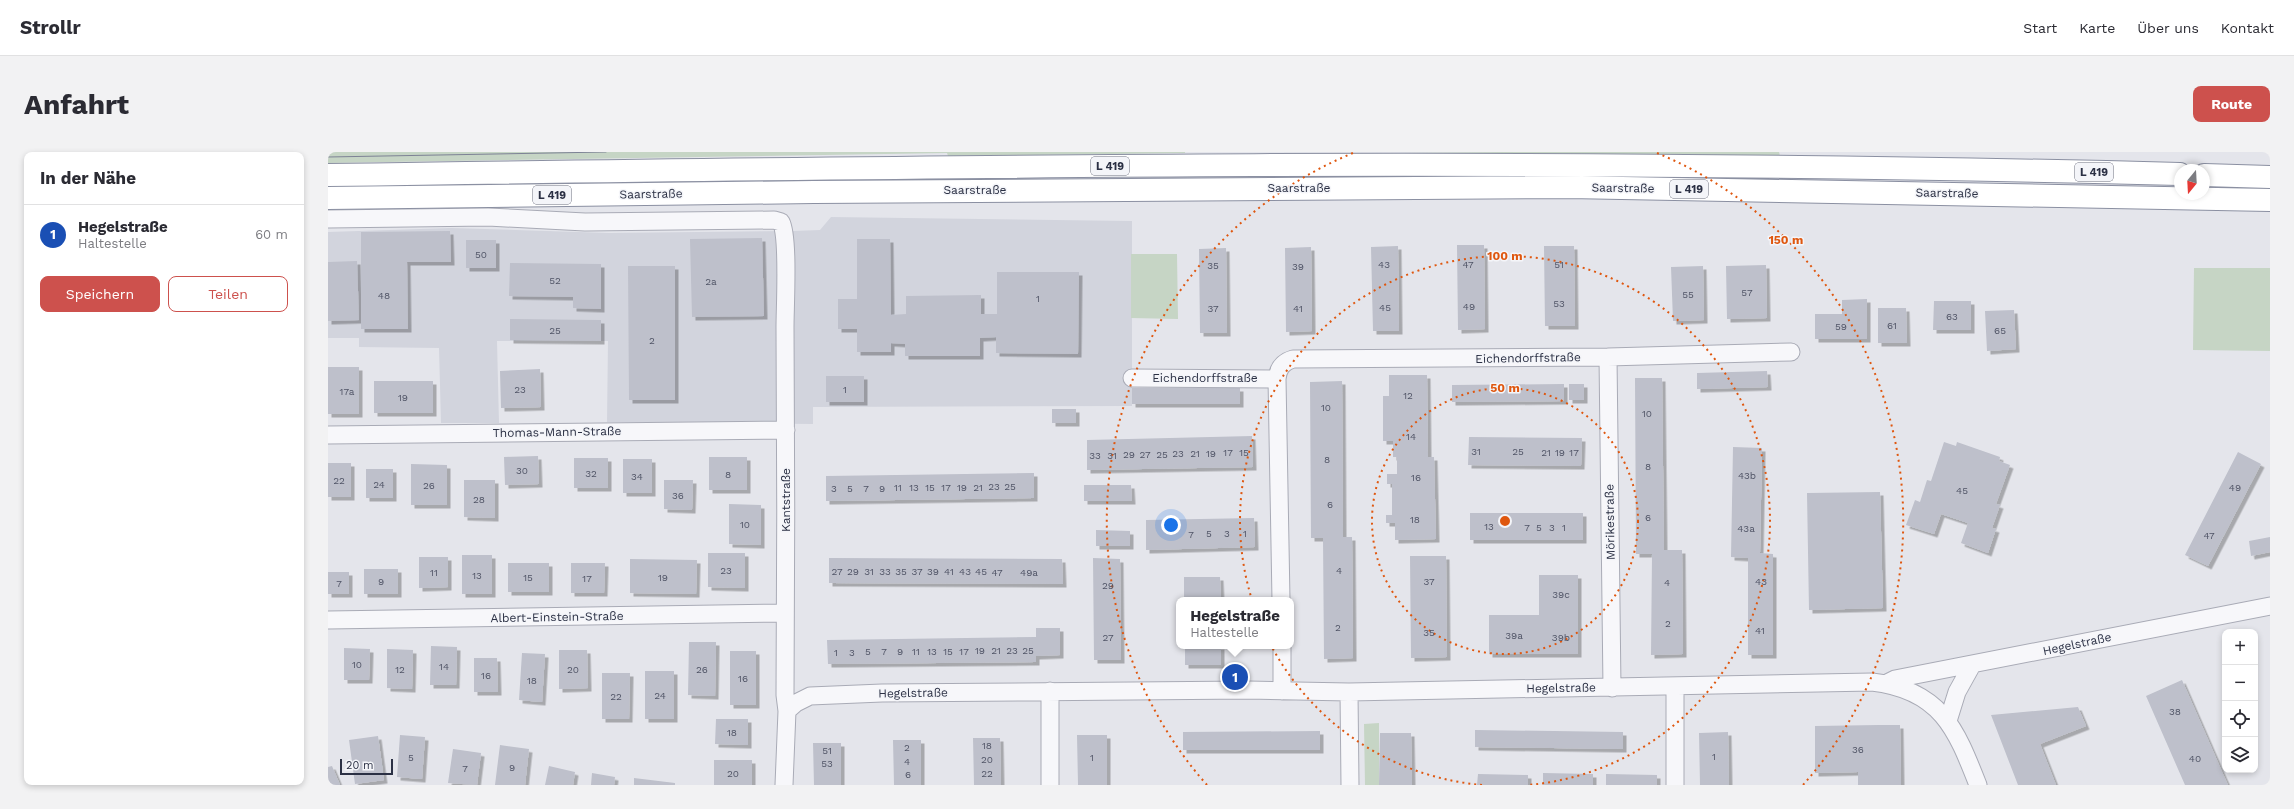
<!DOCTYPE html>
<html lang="de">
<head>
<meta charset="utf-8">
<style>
	:root { --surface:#fff; --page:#f2f2f3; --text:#2b2b33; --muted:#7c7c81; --line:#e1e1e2; --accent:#cd514d }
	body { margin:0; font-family:"Work Sans",sans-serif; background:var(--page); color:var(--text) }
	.controls { position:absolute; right:12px; bottom:12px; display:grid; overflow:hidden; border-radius:8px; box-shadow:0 2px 6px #0003 }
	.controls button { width:36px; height:36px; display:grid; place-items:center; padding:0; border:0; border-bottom:1px solid var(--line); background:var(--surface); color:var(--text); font:20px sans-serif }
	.compass { position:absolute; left:1846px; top:12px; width:36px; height:36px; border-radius:50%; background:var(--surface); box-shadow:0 2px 6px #0003; rotate:198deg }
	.scale { position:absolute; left:12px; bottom:10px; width:53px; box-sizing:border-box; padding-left:4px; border:2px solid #2b3044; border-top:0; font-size:11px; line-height:14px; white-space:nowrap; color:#2b3044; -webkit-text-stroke:3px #f4f5f9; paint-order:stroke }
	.you { position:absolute; left:843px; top:373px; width:14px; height:14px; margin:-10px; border:3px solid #fff; border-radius:50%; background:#1a73e8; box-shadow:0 0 0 6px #1a73e833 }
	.badge { display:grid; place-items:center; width:26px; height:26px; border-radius:50%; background:var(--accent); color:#fff; font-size:13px; font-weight:700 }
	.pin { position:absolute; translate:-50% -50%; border:2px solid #fff; box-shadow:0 1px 4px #0006 }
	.popup { position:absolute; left:848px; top:445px; width:118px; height:52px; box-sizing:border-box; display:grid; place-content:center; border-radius:8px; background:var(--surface); filter:drop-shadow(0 1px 3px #0005); font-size:13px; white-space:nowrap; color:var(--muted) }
	.popup b { font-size:15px; color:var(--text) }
	.popup::after { content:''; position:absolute; left:50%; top:100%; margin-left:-8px; border:8px solid transparent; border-top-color:var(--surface) }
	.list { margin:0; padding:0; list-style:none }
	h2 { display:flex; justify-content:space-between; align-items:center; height:52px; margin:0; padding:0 16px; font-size:17px }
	h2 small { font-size:13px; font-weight:400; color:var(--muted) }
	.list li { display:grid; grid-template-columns:26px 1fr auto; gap:12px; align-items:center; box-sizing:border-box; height:60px; padding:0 16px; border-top:1px solid var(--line) }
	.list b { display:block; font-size:15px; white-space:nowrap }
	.list p { margin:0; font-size:13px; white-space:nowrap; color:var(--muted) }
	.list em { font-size:13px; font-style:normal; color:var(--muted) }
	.actions { display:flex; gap:8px; padding:12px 16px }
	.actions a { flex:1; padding:9px 0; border:1px solid var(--accent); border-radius:8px; text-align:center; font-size:14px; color:var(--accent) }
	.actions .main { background:var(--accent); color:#fff }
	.icon { flex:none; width:22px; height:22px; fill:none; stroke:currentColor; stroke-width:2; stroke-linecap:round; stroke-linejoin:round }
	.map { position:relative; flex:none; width:1942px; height:633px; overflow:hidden; border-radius:8px }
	header { display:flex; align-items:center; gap:24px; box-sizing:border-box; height:56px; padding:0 20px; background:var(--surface); border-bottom:1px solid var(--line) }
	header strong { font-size:19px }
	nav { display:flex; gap:22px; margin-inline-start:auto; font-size:14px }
	.intro { display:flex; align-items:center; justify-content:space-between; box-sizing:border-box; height:96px; padding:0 24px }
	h1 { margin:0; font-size:28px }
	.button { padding:10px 18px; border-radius:8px; background:var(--accent); color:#fff; font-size:14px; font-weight:700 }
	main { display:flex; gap:24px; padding:0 24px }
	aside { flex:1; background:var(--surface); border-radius:8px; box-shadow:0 2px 6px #0003 }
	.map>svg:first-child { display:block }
	.built { fill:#d2d4dd }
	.green { fill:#c6d5c5 }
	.building { fill:#bec0cb; filter:url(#shadow) }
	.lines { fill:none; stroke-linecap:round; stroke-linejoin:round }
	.minor-casing { stroke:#a9abb6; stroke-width:19 }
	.trunk-casing { stroke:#8b90a2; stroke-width:24 }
	.minor { stroke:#f7f7fa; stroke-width:17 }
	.trunk { stroke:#fff; stroke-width:22 }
	.tram { stroke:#7d8295; stroke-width:1 }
	.ring { fill:none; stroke:#df570f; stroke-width:2; stroke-dasharray:2 4 }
	.labels { text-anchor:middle; stroke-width:3; stroke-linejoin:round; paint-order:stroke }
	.number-label { font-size:10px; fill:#505466 }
	.shield { fill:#f4f5f9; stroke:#676b7a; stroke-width:1 }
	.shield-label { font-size:11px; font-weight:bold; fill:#2b3044 }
	.street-label { font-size:12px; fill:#2b3044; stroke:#f4f5f9 }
	.centre { fill:#df570f; stroke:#f4f5f9; stroke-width:2 }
	.ring-label { font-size:12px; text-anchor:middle; font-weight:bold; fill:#df570f; stroke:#f4f5f9; stroke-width:3; stroke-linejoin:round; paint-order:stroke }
</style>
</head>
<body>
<header>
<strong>Strollr</strong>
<nav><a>Start</a><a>Karte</a><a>Über uns</a><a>Kontakt</a></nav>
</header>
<div class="intro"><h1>Anfahrt</h1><a class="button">Route</a></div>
<main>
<aside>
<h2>In der Nähe<small></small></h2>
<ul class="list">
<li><span class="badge" style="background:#1a4fb4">1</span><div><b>Hegelstraße</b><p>Haltestelle</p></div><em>60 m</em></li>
</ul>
<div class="actions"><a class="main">Speichern</a><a>Teilen</a></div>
</aside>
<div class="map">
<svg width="1942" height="633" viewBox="0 0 1942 633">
	<defs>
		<filter id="shadow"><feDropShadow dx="3.5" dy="3.5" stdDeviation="0" flood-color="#0004"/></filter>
	</defs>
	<rect width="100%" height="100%" fill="#e4e5eb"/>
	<path class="built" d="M 503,65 L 804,69 L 804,254 L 485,255 L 485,272 L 279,270 L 280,189 L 169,189 L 171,271 L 113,271 L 111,196 L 31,195 L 31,186 L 0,186 L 0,80 L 123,76 L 281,81 L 465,79 L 492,78 Z"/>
	<path class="green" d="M 0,0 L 857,0 L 857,1 L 620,4 L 619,1 L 0,11 Z
		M 1070,0 L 1451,0 L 1452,4 Z
		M 803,102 L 849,102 L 850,167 L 803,166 Z
		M 1866,116 L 1942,116 L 1942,199 L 1865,198 Z
		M 1051,571 L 1051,633 L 1037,633 L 1036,572 Z"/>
	<path class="building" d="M 122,79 L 123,110 L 79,110 L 80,177 L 33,177 L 33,80 Z
		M 434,86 L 436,164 L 364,165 L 362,87 Z
		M 529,87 L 562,87 L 563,163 L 578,162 L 578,144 L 653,143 L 653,162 L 669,162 L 669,120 L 751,120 L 750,202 L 668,201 L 668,185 L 652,186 L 652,204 L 577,204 L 577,192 L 563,191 L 563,200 L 529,200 L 529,177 L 510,177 L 510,147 L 529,147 Z
		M 138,88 L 168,88 L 168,116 L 138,116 Z
		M 1129,93 L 1156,93 L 1157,177 L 1130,178 Z
		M 1070,94 L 1071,179 L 1045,179 L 1043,95 Z
		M 1216,94 L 1246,94 L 1247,174 L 1217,174 Z
		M 983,95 L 984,179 L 958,180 L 957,96 Z
		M 898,96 L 899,181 L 872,181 L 871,97 Z
		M 29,109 L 31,168 L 0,169 L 0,110 Z
		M 182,111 L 273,112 L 273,157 L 245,156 L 245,145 L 181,144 Z
		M 1438,113 L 1439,166 L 1399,167 L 1398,114 Z
		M 300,114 L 347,114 L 347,248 L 301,248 Z
		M 1375,114 L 1376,168 L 1345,169 L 1343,115 Z
		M 1539,147 L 1539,187 L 1487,187 L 1487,162 L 1514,162 L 1514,148 Z
		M 1606,149 L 1643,149 L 1643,178 L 1605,178 Z
		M 1550,156 L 1578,156 L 1579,191 L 1550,191 Z
		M 1686,158 L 1688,197 L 1659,199 L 1657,159 Z
		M 182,167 L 273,168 L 273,189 L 182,188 Z
		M 0,215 L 31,215 L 31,262 L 0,262 Z
		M 212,217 L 213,255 L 173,256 L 172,219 Z
		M 1439,219 L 1440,235 L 1369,237 L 1369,221 Z
		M 1061,223 L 1099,223 L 1100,305 L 1106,305 L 1108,387 L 1067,388 L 1067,371 L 1058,371 L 1058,363 L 1064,363 L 1064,332 L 1059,332 L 1059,322 L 1069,322 L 1069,305 L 1065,305 L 1065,289 L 1055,289 L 1055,244 L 1061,244 Z
		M 498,224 L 536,224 L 536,250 L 498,250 Z
		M 1307,226 L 1334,226 L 1336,398 L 1354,398 L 1355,502 L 1323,503 L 1324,402 L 1308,402 Z
		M 46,229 L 105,229 L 105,261 L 46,261 Z
		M 1014,229 L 1015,385 L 1024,385 L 1025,506 L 996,507 L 995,386 L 983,386 L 982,230 Z
		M 1236,232 L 1236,249 L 1124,250 L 1124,233 Z
		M 1241,232 L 1256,232 L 1256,248 L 1241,248 Z
		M 804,236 L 912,236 L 912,252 L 804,252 Z
		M 724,257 L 748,257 L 748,271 L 724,271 Z
		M 924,284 L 925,315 L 759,318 L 759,288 Z
		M 1141,285 L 1254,286 L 1253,314 L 1140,313 Z
		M 1616,290 L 1628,294 L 1629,290 L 1672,305 L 1671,309 L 1682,313 L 1668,352 L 1672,353 L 1664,376 L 1668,377 L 1660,401 L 1633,391 L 1640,371 L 1613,362 L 1606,382 L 1578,373 L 1587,348 L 1592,350 L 1599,328 L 1603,329 Z
		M 1405,295 L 1434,296 L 1432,401 L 1445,402 L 1445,503 L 1420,503 L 1420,406 L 1403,405 Z
		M 1910,300 L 1933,312 L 1880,414 L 1857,403 Z
		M 210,304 L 211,332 L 177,333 L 176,305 Z
		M 381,305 L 419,305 L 419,338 L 381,338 Z
		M 246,306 L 280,306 L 280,336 L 246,336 Z
		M 295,307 L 324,307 L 324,341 L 295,341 Z
		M 0,311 L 23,311 L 23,345 L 0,345 Z
		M 83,312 L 119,313 L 119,353 L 83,353 Z
		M 38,317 L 65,317 L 65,346 L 38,346 Z
		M 706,321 L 706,346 L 498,349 L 498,324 Z
		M 136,328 L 167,328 L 167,366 L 136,365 Z
		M 336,328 L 365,328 L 364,358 L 336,357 Z
		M 756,333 L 803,333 L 804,349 L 756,349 Z
		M 1552,340 L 1555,456 L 1481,458 L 1479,341 Z
		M 401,352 L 433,353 L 433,393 L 401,392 Z
		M 1142,361 L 1255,361 L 1255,388 L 1142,388 Z
		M 926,366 L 927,395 L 818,398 L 818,368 Z
		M 768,378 L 802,379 L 802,394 L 768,394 Z
		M 1942,385 L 1942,400 L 1923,404 L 1921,389 Z
		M 380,401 L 417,401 L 417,436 L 380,435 Z
		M 134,403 L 164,403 L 164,442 L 134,442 Z
		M 1082,404 L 1118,404 L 1119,505 L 1083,506 Z
		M 91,405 L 120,405 L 120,435 L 91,436 Z
		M 501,406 L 734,407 L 735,432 L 501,431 Z
		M 765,406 L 792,407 L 793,508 L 766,508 Z
		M 302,407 L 369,408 L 368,442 L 302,441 Z
		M 180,411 L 221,411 L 221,440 L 180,440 Z
		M 243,411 L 277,411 L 276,441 L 243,441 Z
		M 36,417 L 70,417 L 70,442 L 36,442 Z
		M 0,420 L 21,420 L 21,442 L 0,442 Z
		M 1211,423 L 1250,423 L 1250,502 L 1161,502 L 1161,463 L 1211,463 Z
		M 856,425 L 892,425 L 893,448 L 856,448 Z
		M 708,476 L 732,476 L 732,503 L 708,504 L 708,510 L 500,512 L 499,488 L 708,485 Z
		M 361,490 L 388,490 L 387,544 L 360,543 Z
		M 103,494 L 129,495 L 128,533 L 102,533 Z
		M 857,494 L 893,494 L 893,513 L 857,513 Z
		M 16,496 L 42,497 L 41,528 L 16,528 Z
		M 59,497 L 85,498 L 84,537 L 59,536 Z
		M 231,498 L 259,498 L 260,536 L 231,537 Z
		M 402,499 L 428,499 L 428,553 L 402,553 Z
		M 194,501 L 217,502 L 214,550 L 191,548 Z
		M 146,506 L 169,506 L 170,540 L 146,540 Z
		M 317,519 L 346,519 L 346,567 L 317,567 Z
		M 274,521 L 302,521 L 301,567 L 274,567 Z
		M 1854,528 L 1895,622 L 1900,633 L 1857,633 L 1818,544 Z
		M 1750,555 L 1758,574 L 1712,592 L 1728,633 L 1690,633 L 1663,563 Z
		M 388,567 L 420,567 L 420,593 L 387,592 Z
		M 1551,573 L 1572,573 L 1573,633 L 1530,633 L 1530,620 L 1487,621 L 1487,574 Z
		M 1147,578 L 1295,580 L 1295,597 L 1147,595 Z
		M 992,579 L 992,598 L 855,598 L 855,580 Z
		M 1400,580 L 1401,633 L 1372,633 L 1371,581 Z
		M 1052,581 L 1083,581 L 1084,633 L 1051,633 Z
		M 72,583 L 97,585 L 94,627 L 69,625 Z
		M 749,583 L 779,583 L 779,633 L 750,633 Z
		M 50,584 L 56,628 L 27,632 L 21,588 Z
		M 645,586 L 672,586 L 673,633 L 646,633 Z
		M 565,588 L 593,588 L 593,633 L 566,633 Z
		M 485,591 L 513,591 L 513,633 L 486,633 Z
		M 172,593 L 201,597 L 197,633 L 167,633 Z
		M 125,597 L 153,601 L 149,633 L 120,631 Z
		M 386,608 L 424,608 L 424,633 L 386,633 Z
		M 4,614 L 12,633 L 0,633 L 0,615 Z
		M 221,614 L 247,620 L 245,633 L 217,633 Z
		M 264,621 L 287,625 L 286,633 L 263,633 Z
		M 1215,621 L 1265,622 L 1265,633 L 1215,633 Z
		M 1150,622 L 1200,623 L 1200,633 L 1149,633 Z
		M 1278,622 L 1329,623 L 1329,633 L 1278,633 Z
		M 306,626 L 347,631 L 347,633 L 306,633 Z"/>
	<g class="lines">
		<g class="minor-casing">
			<path id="minor" d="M 0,67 L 160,65 L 257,70 L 446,68 L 453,70 C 461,85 457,154 457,175 C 458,298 458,420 457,543 L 459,559 L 456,633
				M 1280,205 L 1284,536
				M 804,226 L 949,227
				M 0,283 L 458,278
				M 953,448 L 949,227 C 950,216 955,210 965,207 L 1280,205 L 1463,200
				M 0,468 L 457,461
				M 954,494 L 954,539
				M 1557,532 L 1567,527 L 1942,454
				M 1347,534 L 1347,633
				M 1021,540 L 1022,633
				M 459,559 L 468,551 L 482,544 L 554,541 L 920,538 L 1021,540 L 1544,530 C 1613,538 1628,577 1650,633
				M 1620,569 L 1629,540 L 1644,513
				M 722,633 L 722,539"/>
		</g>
		<g class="trunk-casing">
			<path id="trunk" d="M 0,23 C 617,14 1235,6 1852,22
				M 1876,23 L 1942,25
				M 0,46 L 486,40 L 1241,35 L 1942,48"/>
		</g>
		<use href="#minor" class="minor"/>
		<use href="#trunk" class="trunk"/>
		<path class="tram" d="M 0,5 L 278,0"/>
	</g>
	<g class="ring">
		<circle cx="1177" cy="369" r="133"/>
		<path d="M1154 633A265 265 0 1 1 1200 633"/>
		<path d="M879 633A398 398 0 0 1 1025 1M1329 1A398 398 0 0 1 1475 633"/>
	</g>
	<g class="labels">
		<g class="number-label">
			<text x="153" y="106">50</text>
			<text x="1056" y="116">43</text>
			<text x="1140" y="116">47</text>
			<text x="1231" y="116">51</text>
			<text x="885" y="117">35</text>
			<text x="970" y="118">39</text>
			<text x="227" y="132">52</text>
			<text x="383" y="133">2a</text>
			<text x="1419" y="144">57</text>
			<text x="1360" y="146">55</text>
			<text x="56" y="147">48</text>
			<text x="710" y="150">1</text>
			<text x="1231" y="155">53</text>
			<text x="1141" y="158">49</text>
			<text x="1057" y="159">45</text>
			<text x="885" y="160">37</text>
			<text x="970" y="160">41</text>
			<text x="1624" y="168">63</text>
			<text x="1564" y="177">61</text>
			<text x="1513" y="178">59</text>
			<text x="227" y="182">25</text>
			<text x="1672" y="182">65</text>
			<text x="324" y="192">2</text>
			<text x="192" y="241">23</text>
			<text x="517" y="241">1</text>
			<text x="19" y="243">17a</text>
			<text x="1080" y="247">12</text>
			<text x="75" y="249">19</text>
			<text x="998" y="259">10</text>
			<text x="1319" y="265">10</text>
			<text x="1083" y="288">14</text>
			<text x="1148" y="303">31</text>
			<text x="1190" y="303">25</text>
			<text x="900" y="304">17</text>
			<text x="916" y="304">15</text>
			<text x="1218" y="304">21</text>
			<text x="1232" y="304">19</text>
			<text x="1246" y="304">17</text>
			<text x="850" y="305">23</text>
			<text x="867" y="305">21</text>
			<text x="883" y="305">19</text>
			<text x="801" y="306">29</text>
			<text x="817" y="306">27</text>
			<text x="834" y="306">25</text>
			<text x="767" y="307">33</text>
			<text x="784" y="307">31</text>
			<text x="999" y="311">8</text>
			<text x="1320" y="318">8</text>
			<text x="194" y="322">30</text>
			<text x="263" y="325">32</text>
			<text x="400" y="326">8</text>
			<text x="1419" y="327">43b</text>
			<text x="309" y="328">34</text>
			<text x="1088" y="329">16</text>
			<text x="11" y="332">22</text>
			<text x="51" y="336">24</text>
			<text x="101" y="337">26</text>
			<text x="666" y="338">23</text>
			<text x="682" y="338">25</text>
			<text x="570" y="339">11</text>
			<text x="586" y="339">13</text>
			<text x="602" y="339">15</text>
			<text x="618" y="339">17</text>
			<text x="634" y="339">19</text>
			<text x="650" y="339">21</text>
			<text x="1907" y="339">49</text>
			<text x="506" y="340">3</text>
			<text x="522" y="340">5</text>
			<text x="538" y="340">7</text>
			<text x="554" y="340">9</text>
			<text x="1634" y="342">45</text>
			<text x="350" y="347">36</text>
			<text x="151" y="351">28</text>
			<text x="1002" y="356">6</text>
			<text x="1320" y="369">6</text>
			<text x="1087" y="371">18</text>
			<text x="417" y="376">10</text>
			<text x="1161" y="378">13</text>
			<text x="1199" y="379">7</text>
			<text x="1211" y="379">5</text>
			<text x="1224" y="379">3</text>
			<text x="1236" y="379">1</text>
			<text x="1418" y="380">43a</text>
			<text x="881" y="385">5</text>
			<text x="899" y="385">3</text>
			<text x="917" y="385">1</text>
			<text x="863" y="386">7</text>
			<text x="1881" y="387">47</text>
			<text x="398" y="422">23</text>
			<text x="1011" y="422">4</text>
			<text x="509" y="423">27</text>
			<text x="525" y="423">29</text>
			<text x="541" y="423">31</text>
			<text x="557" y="423">33</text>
			<text x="573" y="423">35</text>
			<text x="589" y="423">37</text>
			<text x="605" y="423">39</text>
			<text x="621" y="423">41</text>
			<text x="637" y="423">43</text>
			<text x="653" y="423">45</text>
			<text x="106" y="424">11</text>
			<text x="669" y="424">47</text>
			<text x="701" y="424">49a</text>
			<text x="149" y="427">13</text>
			<text x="200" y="429">15</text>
			<text x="335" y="429">19</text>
			<text x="259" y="430">17</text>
			<text x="53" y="433">9</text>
			<text x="1101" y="433">37</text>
			<text x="1433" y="433">43</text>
			<text x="1339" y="434">4</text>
			<text x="11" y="435">7</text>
			<text x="780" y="437">29</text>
			<text x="1233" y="446">39c</text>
			<text x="1340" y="475">2</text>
			<text x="1010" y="479">2</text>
			<text x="1432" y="482">41</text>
			<text x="1101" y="484">35</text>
			<text x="1186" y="487">39a</text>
			<text x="780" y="489">27</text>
			<text x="1233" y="489">39b</text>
			<text x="652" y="502">19</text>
			<text x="668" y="502">21</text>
			<text x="684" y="502">23</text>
			<text x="700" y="502">25</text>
			<text x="540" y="503">5</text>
			<text x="556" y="503">7</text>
			<text x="572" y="503">9</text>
			<text x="588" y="503">11</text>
			<text x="604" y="503">13</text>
			<text x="620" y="503">15</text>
			<text x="636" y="503">17</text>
			<text x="508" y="504">1</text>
			<text x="524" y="504">3</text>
			<text x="29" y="516">10</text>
			<text x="116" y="518">14</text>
			<text x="72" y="521">12</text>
			<text x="245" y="521">20</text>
			<text x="374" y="521">26</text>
			<text x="158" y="527">16</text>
			<text x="415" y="530">16</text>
			<text x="204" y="532">18</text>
			<text x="332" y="547">24</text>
			<text x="288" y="548">22</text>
			<text x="1847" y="563">38</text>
			<text x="404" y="584">18</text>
			<text x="659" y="597">18</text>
			<text x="579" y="599">2</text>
			<text x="1530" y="601">36</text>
			<text x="499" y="602">51</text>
			<text x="1386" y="608">1</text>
			<text x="83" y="609">5</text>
			<text x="764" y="609">1</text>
			<text x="1867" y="610">40</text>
			<text x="659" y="611">20</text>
			<text x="579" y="613">4</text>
			<text x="499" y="615">53</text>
			<text x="184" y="619">9</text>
			<text x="137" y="620">7</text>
			<text x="405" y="625">20</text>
			<text x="659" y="625">22</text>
			<text x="580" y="626">6</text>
		</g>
		<g class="shield">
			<rect x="763" y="5" width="38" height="18" rx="3"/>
			<rect x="1747" y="11" width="38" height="18" rx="3"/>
			<rect x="1342" y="28" width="38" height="18" rx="3"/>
			<rect x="205" y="34" width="38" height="18" rx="3"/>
		</g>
		<g class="shield-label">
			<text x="782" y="18">L 419</text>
			<text x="1766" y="24">L 419</text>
			<text x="1361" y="41">L 419</text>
			<text x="224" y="47">L 419</text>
		</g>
		<g class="street-label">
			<text x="971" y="40">Saarstraße</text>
			<text transform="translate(1295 36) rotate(1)" y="4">Saarstraße</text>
			<text x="647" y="42">Saarstraße</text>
			<text transform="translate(1619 41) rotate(1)" y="4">Saarstraße</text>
			<text transform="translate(323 42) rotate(-1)" y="4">Saarstraße</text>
			<text transform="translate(1200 206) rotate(-1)" y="4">Eichendorffstraße</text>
			<text x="877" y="230">Eichendorffstraße</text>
			<text transform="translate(229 280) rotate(-1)" y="4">Thomas-Mann-Straße</text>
			<text transform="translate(458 348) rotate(-90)" y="4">Kantstraße</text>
			<text transform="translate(1282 370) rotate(-91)" y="4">Mörikestraße</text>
			<text transform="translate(229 465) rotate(-1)" y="4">Albert-Einstein-Straße</text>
			<text transform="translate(1749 492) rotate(-12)" y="4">Hegelstraße</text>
			<text transform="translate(1233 536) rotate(-1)" y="4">Hegelstraße</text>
			<text transform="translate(585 541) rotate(-1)" y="4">Hegelstraße</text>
		</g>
	</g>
	<circle cx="1177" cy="369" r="6" class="centre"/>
	<g class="ring-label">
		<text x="1458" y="92">150 m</text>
		<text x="1177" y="108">100 m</text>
		<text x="1177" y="240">50 m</text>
	</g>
</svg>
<div class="controls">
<button>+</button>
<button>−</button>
<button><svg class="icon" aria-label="locate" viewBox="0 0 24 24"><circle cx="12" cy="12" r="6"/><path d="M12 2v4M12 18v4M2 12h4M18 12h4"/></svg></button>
<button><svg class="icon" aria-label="layers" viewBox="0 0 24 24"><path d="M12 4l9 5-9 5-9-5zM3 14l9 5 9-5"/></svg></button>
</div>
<svg class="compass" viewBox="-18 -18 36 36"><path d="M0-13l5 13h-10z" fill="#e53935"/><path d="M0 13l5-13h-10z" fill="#7c7c81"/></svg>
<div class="scale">20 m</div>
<div class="you"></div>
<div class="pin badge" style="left:907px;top:525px;background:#1a4fb4">1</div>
<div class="popup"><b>Hegelstraße</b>Haltestelle</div>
</div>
</main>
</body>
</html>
